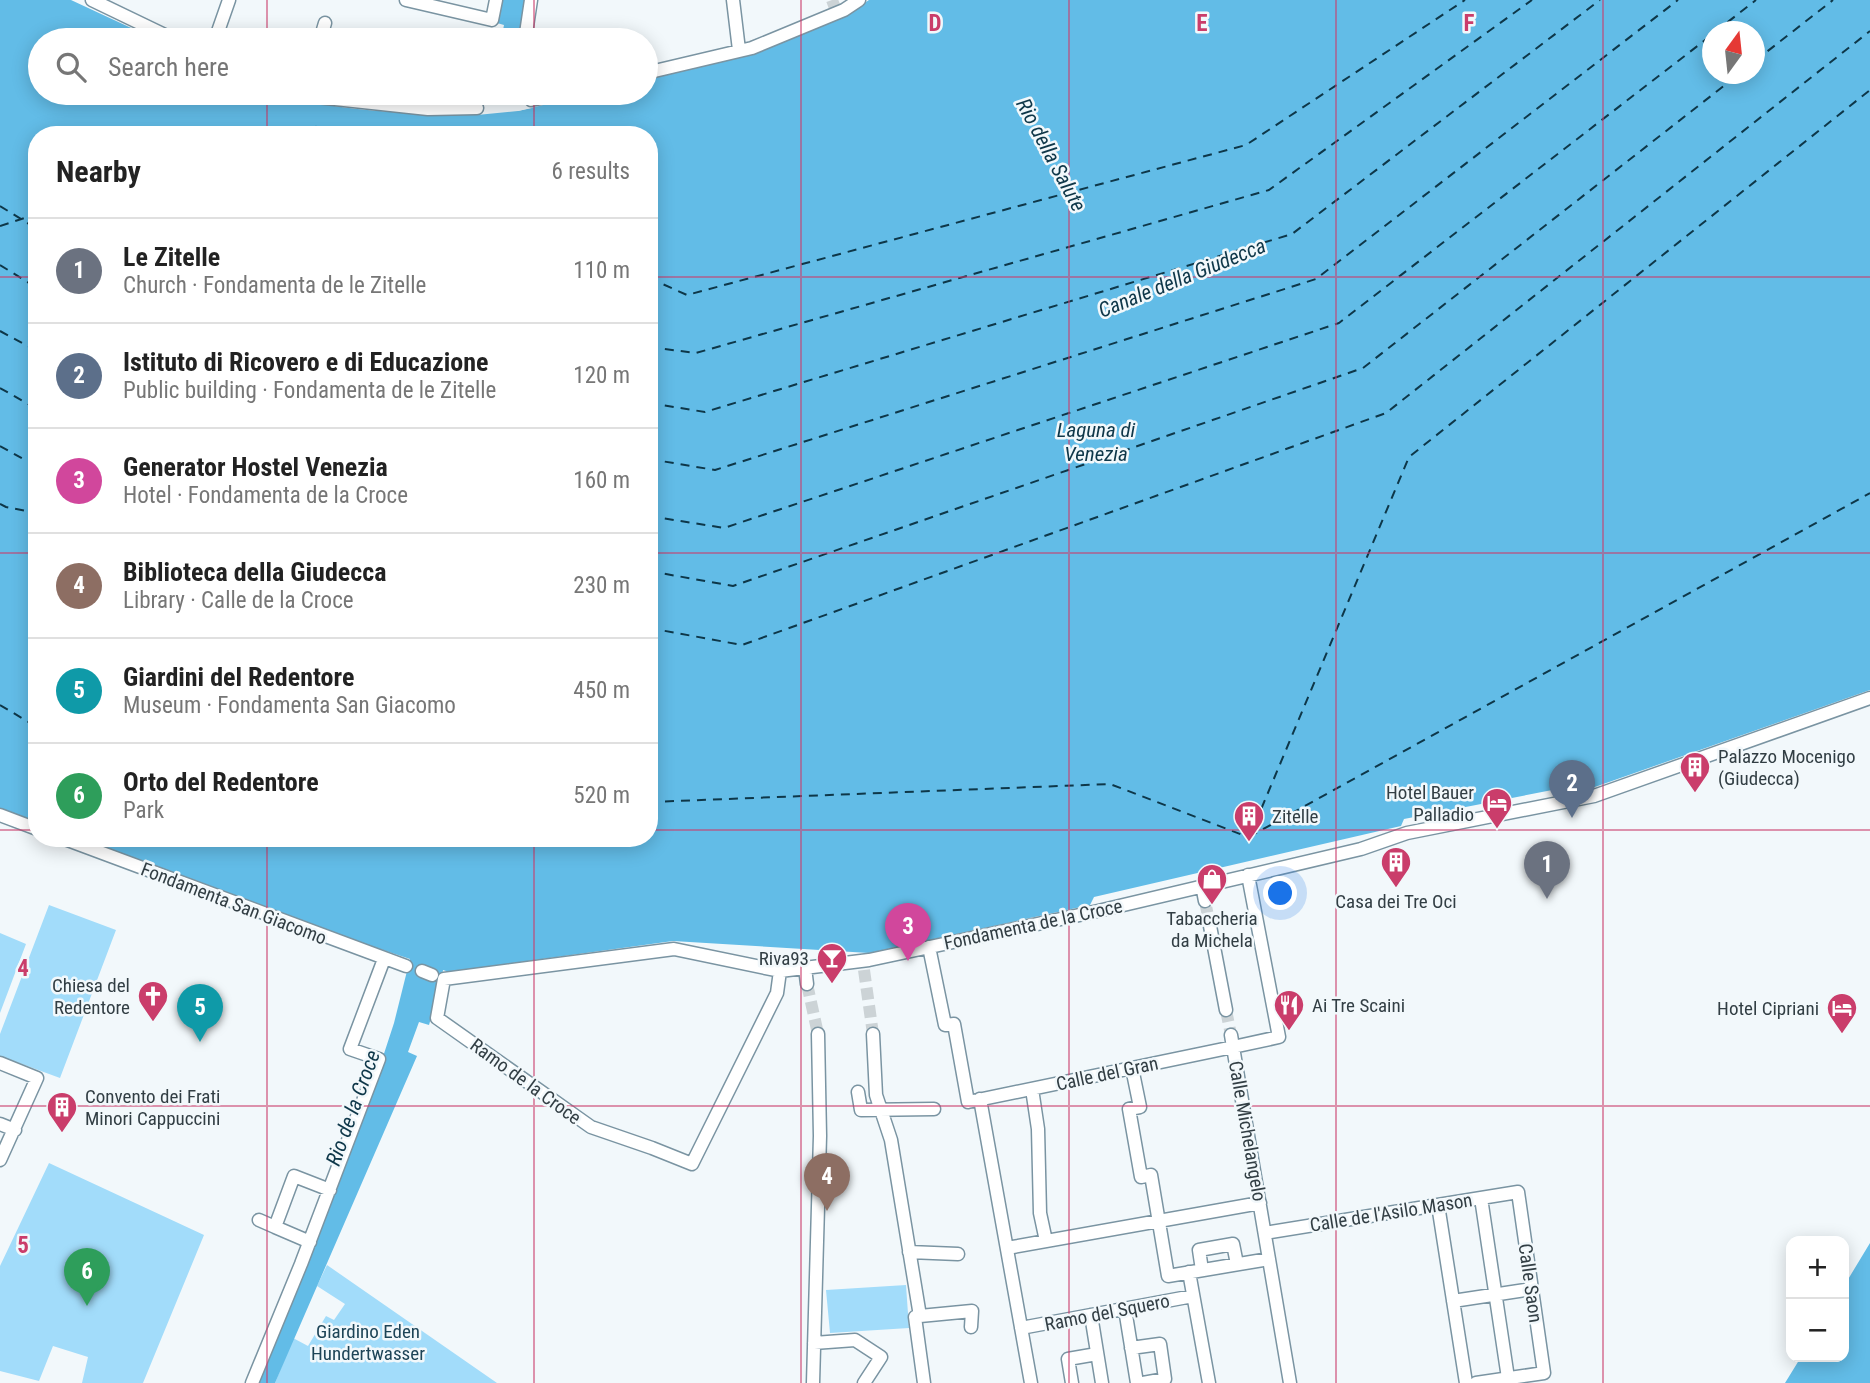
<!DOCTYPE html>
<html lang="en">
<head>
<meta charset="utf-8">
<style>
	:root { --surface:#fff; --page:#f2f2f2; --text:#222; --muted:#767676; --line:#e0e0e0; --accent:#0b8043 }
	body { margin:0; font-family:"Roboto Condensed",sans-serif; background:var(--page); color:var(--text) }
	.controls { position:absolute; right:21px; bottom:21px; display:grid; overflow:hidden; border-radius:14px; box-shadow:0 4px 18px #0003 }
	.controls button { width:63px; height:63px; display:grid; place-items:center; padding:0; border:0; border-bottom:2px solid var(--line); background:var(--surface); color:var(--text); font:35px sans-serif }
	.compass { position:absolute; left:1702px; top:21px; width:63px; height:63px; border-radius:50%; background:var(--surface); box-shadow:0 4px 18px #0003; rotate:15deg }
	.you { position:absolute; left:1281px; top:894px; width:24px; height:24px; margin:-18px; border:5px solid #fff; border-radius:50%; background:#1a73e8; box-shadow:0 0 0 10px #1a73e833 }
	.badge { display:grid; place-items:center; width:46px; height:46px; border-radius:50%; background:var(--accent); color:#fff; font-size:23px; font-weight:700 }
	.pin { position:absolute; translate:-50% -58px; filter:drop-shadow(0 2px 4px #0008) }
	.pin::after { content:''; position:absolute; top:37px; width:24px; height:21px; background:inherit; clip-path:polygon(0 0,100% 0,50% 100%) }
	.list { margin:0; padding:0; list-style:none }
	h2 { display:flex; justify-content:space-between; align-items:center; height:91px; margin:0; padding:0 28px; font-size:30px }
	h2 small { font-size:23px; font-weight:400; color:var(--muted) }
	.list li { display:grid; grid-template-columns:46px 1fr auto; gap:21px; align-items:center; box-sizing:border-box; height:105px; padding:0 28px; border-top:2px solid var(--line) }
	.list b { display:block; font-size:26px; white-space:nowrap }
	.list p { margin:0; font-size:23px; white-space:nowrap; color:var(--muted) }
	.list em { font-size:23px; font-style:normal; color:var(--muted) }
	.icon { flex:none; width:38px; height:38px; fill:none; stroke:currentColor; stroke-width:2; stroke-linecap:round; stroke-linejoin:round }
	.map { position:relative; flex:none; width:1870px; height:1383px; overflow:hidden }
	.search { position:absolute; background:var(--surface); box-shadow:0 4px 18px #0003; left:28px; top:28px; width:630px; height:77px; display:flex; align-items:center; gap:18px; box-sizing:border-box; padding:0 24px; border-radius:38px; color:var(--muted); font-size:26px }
	.panel { position:absolute; background:var(--surface); box-shadow:0 4px 18px #0003; left:28px; top:126px; width:630px; height:721px; border-radius:28px }
	.map>svg:first-child { display:block }
	.green { fill:#a2dcfa }
	.water { fill:#62bce7; fill-rule:evenodd }
	.pier { fill:#f2f8fb }
	.lines { fill:none; stroke-linecap:round; stroke-linejoin:round }
	.ferry { stroke:#0e3749; stroke-width:2; stroke-dasharray:9 7; stroke-linecap:butt }
	.pedestrian-tunnel { stroke:#ccd3d6; stroke-width:12; stroke-dasharray:12 6; stroke-linecap:butt }
	.pedestrian-casing { stroke:#7a94a2; stroke-width:15 }
	.pedestrian { stroke:#fff; stroke-width:12 }
	.grid { fill:none; stroke:#ca3d6b; stroke-width:2; stroke-opacity:0.55 }
	.labels { text-anchor:middle; stroke-width:5; stroke-linejoin:round; paint-order:stroke }
	.poi-label { font-size:19px; fill:#323e44; stroke:#f2f8fb; text-anchor:start }
	.street-label { font-size:19px; fill:#323e44; stroke:#f2f8fb }
	.park-label { font-size:19px; fill:#1d4457; stroke:#f2f8fb }
	.water-label { font-size:21px; font-style:italic; fill:#0e3749; stroke:#f2f8fb }
	.grid-label { font-size:23px; text-anchor:middle; font-weight:bold; fill:#ca3d6b; stroke:#f2f8fb; stroke-width:5; stroke-linejoin:round; paint-order:stroke }
</style>
</head>
<body>
<div class="map">
<svg width="1870" height="1383" viewBox="0 0 1870 1383">
	<rect width="100%" height="100%" fill="#f2f8fb"/>
	<path class="green" d="M 49,905 L 116,930 L 60,1078 L 0,1056 L 0,1034 Z
		M 0,933 L 26,944 L 0,1013 Z
		M 49,1163 L 204,1235 L 143,1383 L 82,1383 L 88,1357 L 53,1346 L 39,1381 L 0,1371 L 0,1266 Z
		M 327,1265 L 497,1383 L 275,1383 L 293,1338 L 308,1346 L 326,1316 L 334,1320 L 345,1304 L 317,1286 Z
		M 906,1285 L 909,1328 L 830,1333 L 826,1290 Z"/>
	<path class="water" d="M 0,0 L 71,0 L 157,40 L 40,40 L 40,93 L 273,93 C 339,112 419,115 487,114 L 486,93 L 515,93 L 518,111 L 593,93 L 646,93 L 646,80 L 751,54 L 846,15 L 869,0 L 1870,0 L 1870,690 L 1592,788 L 1588,783 L 1404,819 L 1401,826 L 1094,897 L 1090,905 L 869,953 L 673,941 L 449,972 L 443,970 L 435,1019 L 431,1018 L 429,1025 L 419,1022 L 408,1052 L 417,1056 L 275,1383 L 258,1383 L 378,1072 L 394,1023 L 410,959 L 239,902 L 80,838 L 649,838 L 649,135 L 37,135 L 37,822 L 0,808 ZM 1713,32 L 1755,32 L 1755,74 L 1713,74 Z
		M 501,0 L 528,0 L 522,40 L 501,40 L 504,25 L 497,23 Z
		M 1870,1243 L 1870,1383 L 1785,1383 L 1801,1357 L 1844,1357 L 1844,1286 Z"/>
	<path class="pier" d="M 515,93 L 519,93 L 521,107 L 531,104 L 532,108 L 518,111 L 477,115 L 477,111 L 484,111 L 482,101 L 515,98 Z"/>
	<g class="lines">
		<path class="ferry" d="M 1715,32 L 1756,0
			M 1755,61 L 1833,0
			M 285,135 L 314,126 L 334,135
			M 0,206 L 37,229
			M 0,226 L 37,214
			M 0,265 L 37,288
			M 649,278 L 687,295 L 1246,145 L 1465,0
			M 0,331 L 37,351
			M 649,347 L 696,353 L 1269,190 L 1532,0
			M 0,388 L 37,409
			M 649,403 L 705,412 L 1292,234 L 1600,0
			M 0,446 L 25,460 L 37,462
			M 649,459 L 715,470 L 1316,279 L 1678,0
			M 0,504 L 6,507 L 37,513
			M 649,516 L 724,528 L 1339,323 L 1713,34
			M 649,571 L 733,586 L 1363,368 L 1739,74
			M 649,628 L 742,645 L 1386,413 L 1870,31
			M 0,705 L 37,727
			M 649,802 L 1110,784 L 1248,837
			M 1249,837 L 1870,493
			M 1249,838 L 1409,457 L 1870,90"/>
		<path class="pedestrian-tunnel" d="M 832,0 L 835,8
			M 1205,901 L 1210,926
			M 864,970 L 873,1034
			M 807,984 L 818,1034
			M 1226,1010 L 1231,1035"/>
		<g class="pedestrian-casing">
			<path id="pedestrian" d="M 92,0 L 175,40
				M 406,0 L 492,20 L 496,0
				M 733,0 L 739,50
				M 215,40 L 229,0
				M 320,40 L 325,23
				M 525,40 L 531,0
				M 646,73 L 752,48 L 844,10 L 859,0
				M 296,93 L 307,96 L 428,109 L 477,108
				M 531,100 L 563,93
				M 0,815 L 37,829
				M 62,838 L 406,966
				M 1248,875 L 1279,1037 L 1233,1047 L 1290,1383
				M 1202,885 L 1205,901
				M 1210,926 L 1226,1010
				M 929,947 L 945,1025 L 954,1024 L 968,1102 L 1233,1047 L 1231,1035
				M 805,968 L 807,984
				M 422,971 L 432,975
				M 780,971 L 777,993 L 692,1164 L 652,1148 L 591,1127 L 437,1018 L 444,979 L 674,949 L 780,971 L 869,960 L 1098,911 L 1361,849 L 1407,833 L 1594,796 L 1870,698
				M 873,1034 L 876,1095 L 891,1140 L 920,1316 L 915,1317 L 924,1383
				M 0,1063 L 37,1078 L 0,1160
				M 1132,1068 L 1140,1107 L 1129,1109 L 1141,1177 L 1151,1175 L 1168,1276 L 1269,1259
				M 1032,1089 L 1038,1129 L 1040,1213 L 1046,1241
				M 858,1092 L 861,1110 L 934,1109
				M 980,1099 L 1031,1383
				M 0,1124 L 15,1130
				M 1481,1198 L 1508,1378
				M 1438,1205 L 1466,1383
				M 259,1220 L 275,1227
				M 1265,1233 L 1518,1192 L 1544,1373 L 1476,1383
				M 310,1242 L 275,1227 L 294,1176 L 330,1190
				M 1007,1248 L 1260,1203
				M 909,1252 L 958,1254
				M 1202,1270 L 1199,1250 L 1233,1244 L 1237,1264
				M 1189,1272 L 1209,1383
				M 1453,1301 L 1532,1289
				M 1125,1309 L 1137,1383
				M 1091,1315 L 1102,1383
				M 920,1316 L 972,1311 L 971,1327
				M 1021,1328 L 1193,1296
				M 814,1343 L 855,1340 L 881,1357 L 864,1383
				M 1131,1348 L 1160,1344 L 1165,1379 L 1143,1383
				M 252,1383 L 301,1264 L 379,1059 L 350,1049 L 384,959
				M 813,1383 L 820,1136 L 818,1034
				M 1072,1383 L 1068,1359 L 1097,1354"/>
		</g>
		<use href="#pedestrian" class="pedestrian"/>
	</g>
	<path class="grid" d="M 267,0 L 267,40M 534,0 L 534,40M 801,0 L 801,1383M 1069,0 L 1069,1383M 1336,0 L 1336,1383M 1603,0 L 1603,1383M 267,93 L 267,135M 534,93 L 534,135M 0,277 L 37,277M 649,277 L 1870,277M 0,553 L 37,553M 649,553 L 1870,553M 0,830 L 37,830M 649,830 L 1870,830M 267,838 L 267,1383M 534,838 L 534,1383M 0,1106 L 1870,1106"/>
	<defs>
		<g id="building-pin" transform="scale(1.575)"><path d="M0 17L-7.5 6A9.5 9.5 0 1 1 7.5 6Z" fill="#ca3d6b" stroke="#f2f8fb"/><path d="M-4-6H4V6H1V3H-1V6H-4ZM-2.5-4.3h1.7v1.8h-1.7ZM.8-4.3h1.7v1.8H.8ZM-2.5-1h1.7V.8h-1.7ZM.8-1h1.7V.8H.8Z" fill="#fff"/></g>
		<g id="hotel-pin" transform="scale(1.575)"><path d="M0 17L-7.5 6A9.5 9.5 0 1 1 7.5 6Z" fill="#ca3d6b" stroke="#f2f8fb"/><path d="M-6-4.5h1.5V1H6V5H4.5V3h-9V5H-6ZM-4 0a1.8 1.8 0 1 1 3.6 0ZM.5 0V-2.5h3Q6-2.5 6 0Z" fill="#fff"/></g>
		<g id="shop-pin" transform="scale(1.575)"><path d="M0 17L-7.5 6A9.5 9.5 0 1 1 7.5 6Z" fill="#ca3d6b" stroke="#f2f8fb"/><path d="M-5-2.5h2.3a2.7 3.5 0 0 1 5.4 0H5L5.5 6h-11ZM-1.5-2.5h3a1.5 2.3 0 0 0-3 0Z" fill="#fff"/></g>
		<g id="bar-pin" transform="scale(1.575)"><path d="M0 17L-7.5 6A9.5 9.5 0 1 1 7.5 6Z" fill="#ca3d6b" stroke="#f2f8fb"/><path d="M-6-5H6L.8 .8V4.5H3.5V6h-7V4.5H-.8V.8Z" fill="#fff"/></g>
		<g id="church-pin" transform="scale(1.575)"><path d="M0 17L-7.5 6A9.5 9.5 0 1 1 7.5 6Z" fill="#ca3d6b" stroke="#f2f8fb"/><path d="M-1.2-6h2.4v3.5h3.3v2.4h-3.3V6h-2.4V-.1h-3.3v-2.4h3.3Z" fill="#fff"/></g>
		<g id="restaurant-pin" transform="scale(1.575)"><path d="M0 17L-7.5 6A9.5 9.5 0 1 1 7.5 6Z" fill="#ca3d6b" stroke="#f2f8fb"/><path d="M-5-6h1v4h1v-4h1v4h1v-4h1v5L-1.5 .5V6h-2V.5L-5-1ZM5-6V6H3V1.5H1.5Q1.5-4 5-6Z" fill="#fff"/></g>
	</defs>
	<g fill-rule="evenodd">
		<use href="#building-pin" x="1695" y="767"/>
		<use href="#hotel-pin" x="1497" y="803"/>
		<use href="#building-pin" x="1249" y="816"/>
		<use href="#building-pin" x="1396" y="862"/>
		<use href="#shop-pin" x="1212" y="879"/>
		<use href="#bar-pin" x="832" y="958"/>
		<use href="#church-pin" x="153" y="996"/>
		<use href="#restaurant-pin" x="1289" y="1005"/>
		<use href="#hotel-pin" x="1842" y="1008"/>
		<use href="#building-pin" x="62" y="1107"/>
	</g>
	<g class="labels">
		<g class="poi-label">
			<text x="1718" y="763">Palazzo Mocenigo<tspan x="1718" dy="22">(Giudecca)</tspan></text>
			<text x="1474" y="799" text-anchor="end">Hotel Bauer<tspan x="1474" dy="22">Palladio</tspan></text>
			<text x="1272" y="823">Zitelle</text>
			<text x="1396" y="908" text-anchor="middle">Casa dei Tre Oci</text>
			<text x="1212" y="925" text-anchor="middle">Tabaccheria<tspan x="1212" dy="22">da Michela</tspan></text>
			<text x="809" y="965" text-anchor="end">Riva93</text>
			<text x="130" y="992" text-anchor="end">Chiesa del<tspan x="130" dy="22">Redentore</tspan></text>
			<text x="1312" y="1012">Ai Tre Scaini</text>
			<text x="1819" y="1015" text-anchor="end">Hotel Cipriani</text>
			<text x="85" y="1103">Convento dei Frati<tspan x="85" dy="22">Minori Cappuccini</tspan></text>
		</g>
		<g class="street-label">
			<text transform="translate(234 903) rotate(21)" y="7">Fondamenta San Giacomo</text>
			<text transform="translate(1033 924) rotate(-12)" y="7">Fondamenta de la Croce</text>
			<text transform="translate(1107 1073) rotate(-12)" y="7">Calle del Gran</text>
			<text transform="translate(526 1081) rotate(36)" y="7">Ramo de la Croce</text>
			<text transform="translate(1248 1131) rotate(80)" y="7">Calle Michelangelo</text>
			<text transform="translate(1391 1212) rotate(-9)" y="7">Calle de l'Asilo Mason</text>
			<text transform="translate(1531 1283) rotate(82)" y="7">Calle Saon</text>
			<text transform="translate(1107 1312) rotate(-11)" y="7">Ramo del Squero</text>
		</g>
		<g class="park-label">
			<text x="368" y="1338">Giardino Eden<tspan x="368" dy="22">Hundertwasser</tspan></text>
		</g>
		<g class="water-label">
			<text transform="translate(1051 155) rotate(62)" y="7">Rio della Salute</text>
			<text transform="translate(1182 278) rotate(-22)" y="7">Canale della Giudecca</text>
			<text x="1096" y="437">Laguna di<tspan x="1096" dy="24">Venezia</tspan></text>
			<text transform="translate(353 1108) rotate(-70)" y="7">Rio de la Croce</text>
		</g>
	</g>
	<g class="grid-label">
		<text x="935" y="31">D</text>
		<text x="1202" y="31">E</text>
		<text x="1469" y="31">F</text>
		<text x="23" y="976">4</text>
		<text x="23" y="1253">5</text>
	</g>
</svg>
<div class="controls">
<button>+</button>
<button>−</button>
</div>
<svg class="compass" viewBox="-18 -18 36 36"><path d="M0-13l5 13h-10z" fill="#e53935"/><path d="M0 13l5-13h-10z" fill="#767676"/></svg>
<div class="you"></div>
<div class="pin badge" style="left:1547px;top:899px;background:#6b7280">1</div>
<div class="pin badge" style="left:1572px;top:818px;background:#5c6f8a">2</div>
<div class="pin badge" style="left:908px;top:961px;background:#d1479c">3</div>
<div class="pin badge" style="left:827px;top:1211px;background:#8d6e63">4</div>
<div class="pin badge" style="left:200px;top:1042px;background:#0f9aa8">5</div>
<div class="pin badge" style="left:87px;top:1306px;background:#2e9e5b">6</div>
<div class="search"><svg class="icon" aria-label="search" viewBox="0 0 24 24"><circle cx="10" cy="10" r="6"/><path d="M15 15l6 6"/></svg>Search here</div>
<section class="panel">
<h2>Nearby<small>6 results</small></h2>
<ul class="list">
<li><span class="badge" style="background:#6b7280">1</span><div><b>Le Zitelle</b><p>Church · Fondamenta de le Zitelle</p></div><em>110 m</em></li>
<li><span class="badge" style="background:#5c6f8a">2</span><div><b>Istituto di Ricovero e di Educazione</b><p>Public building · Fondamenta de le Zitelle</p></div><em>120 m</em></li>
<li><span class="badge" style="background:#d1479c">3</span><div><b>Generator Hostel Venezia</b><p>Hotel · Fondamenta de la Croce</p></div><em>160 m</em></li>
<li><span class="badge" style="background:#8d6e63">4</span><div><b>Biblioteca della Giudecca</b><p>Library · Calle de la Croce</p></div><em>230 m</em></li>
<li><span class="badge" style="background:#0f9aa8">5</span><div><b>Giardini del Redentore</b><p>Museum · Fondamenta San Giacomo</p></div><em>450 m</em></li>
<li><span class="badge" style="background:#2e9e5b">6</span><div><b>Orto del Redentore</b><p>Park</p></div><em>520 m</em></li>
</ul>
</section>
</div>
</body>
</html>
